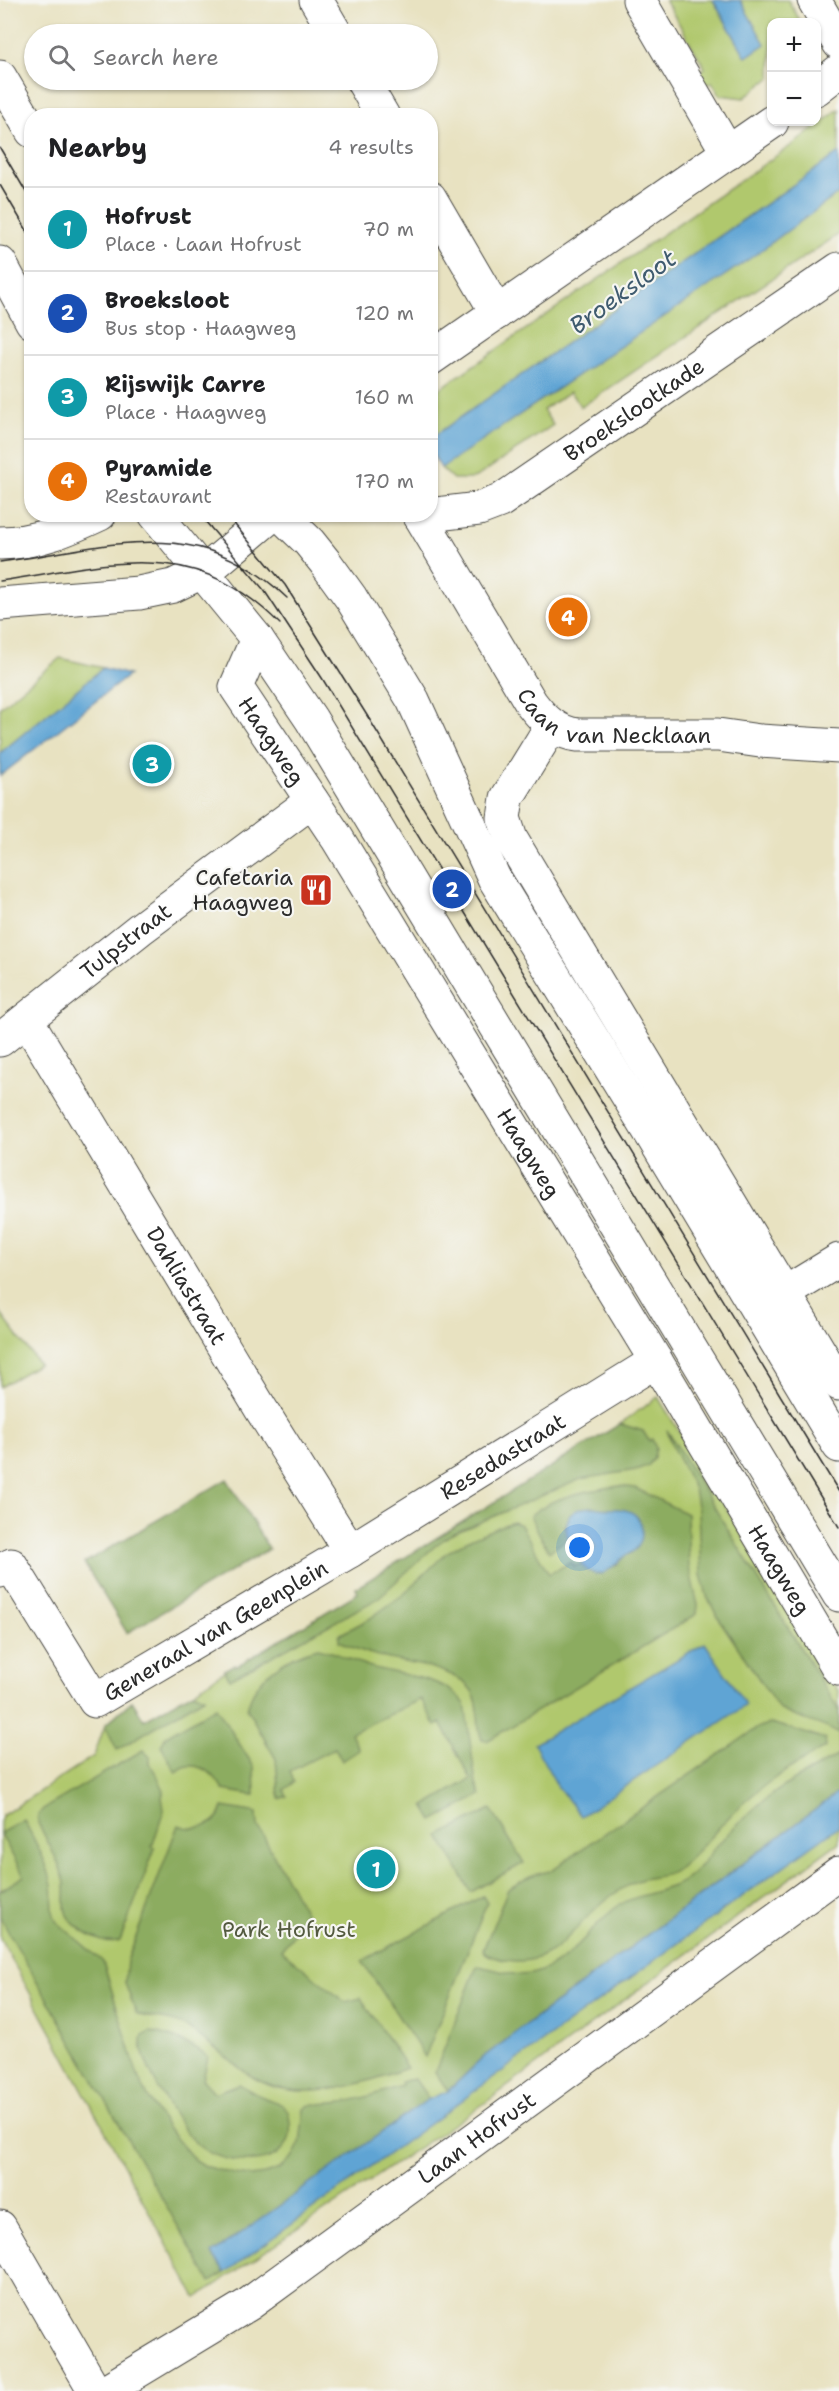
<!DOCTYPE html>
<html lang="en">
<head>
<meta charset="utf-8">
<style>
	:root { --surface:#fff; --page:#f6f6f6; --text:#202124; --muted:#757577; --line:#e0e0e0; --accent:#c8321e }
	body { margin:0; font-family:"Shantell Sans",sans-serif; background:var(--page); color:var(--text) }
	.controls { position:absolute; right:18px; top:18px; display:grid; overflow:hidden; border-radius:12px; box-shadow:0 2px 4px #0004 }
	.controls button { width:54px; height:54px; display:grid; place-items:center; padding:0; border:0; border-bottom:2px solid var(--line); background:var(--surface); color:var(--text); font:30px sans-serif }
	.you { position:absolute; left:580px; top:1548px; width:21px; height:21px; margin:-15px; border:4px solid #fff; border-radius:50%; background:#1a73e8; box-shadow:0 0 0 9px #1a73e833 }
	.badge { display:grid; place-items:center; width:39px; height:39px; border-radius:50%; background:var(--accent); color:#fff; font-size:20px; font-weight:700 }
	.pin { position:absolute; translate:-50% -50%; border:3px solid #fff; box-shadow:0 2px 6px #0006 }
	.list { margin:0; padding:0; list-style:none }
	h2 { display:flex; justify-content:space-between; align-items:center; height:78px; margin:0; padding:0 24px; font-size:26px }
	h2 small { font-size:20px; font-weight:400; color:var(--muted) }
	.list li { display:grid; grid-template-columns:39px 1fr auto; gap:18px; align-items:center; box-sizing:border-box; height:84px; padding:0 24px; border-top:2px solid var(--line) }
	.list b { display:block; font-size:22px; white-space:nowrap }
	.list p { margin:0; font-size:20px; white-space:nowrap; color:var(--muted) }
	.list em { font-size:20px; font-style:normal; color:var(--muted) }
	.icon { flex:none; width:33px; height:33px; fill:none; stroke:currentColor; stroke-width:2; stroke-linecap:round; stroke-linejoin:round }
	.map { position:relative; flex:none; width:839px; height:2391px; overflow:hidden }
	.search { position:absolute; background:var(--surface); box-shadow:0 2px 4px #0004; left:24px; top:24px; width:414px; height:66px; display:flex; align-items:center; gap:15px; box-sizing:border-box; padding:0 21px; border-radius:33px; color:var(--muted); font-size:22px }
	.panel { position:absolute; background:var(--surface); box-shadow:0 2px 4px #0004; left:24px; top:108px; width:414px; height:414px; border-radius:24px }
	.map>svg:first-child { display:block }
	.green { fill:#b0c86d; stroke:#6e7a4c; stroke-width:1.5 }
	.forest { fill:#8cac60; stroke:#5c6c46; stroke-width:1.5 }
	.water { fill:#5ea4d4; stroke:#446880; stroke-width:1.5 }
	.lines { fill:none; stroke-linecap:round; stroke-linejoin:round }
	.minor-casing { stroke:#474642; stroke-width:35 }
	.major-casing { stroke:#474642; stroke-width:35 }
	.minor { stroke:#fff; stroke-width:33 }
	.major { stroke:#fff; stroke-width:33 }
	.tram { stroke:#2b2b2b; stroke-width:1.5 }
	.labels { text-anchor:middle; stroke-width:4.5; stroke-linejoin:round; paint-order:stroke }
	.street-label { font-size:22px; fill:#2b2b2b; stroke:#f6f6f2 }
	.poi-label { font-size:22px; fill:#2b2b2b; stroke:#f6f6f2; text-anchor:end }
	.park-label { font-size:22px; fill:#535a3f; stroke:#f6f6f2 }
	.water-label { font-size:24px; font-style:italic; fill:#3f5b6f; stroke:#f6f6f2 }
</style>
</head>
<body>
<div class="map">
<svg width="839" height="2391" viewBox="0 0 839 2391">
	<rect width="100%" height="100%" fill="#f6f6f2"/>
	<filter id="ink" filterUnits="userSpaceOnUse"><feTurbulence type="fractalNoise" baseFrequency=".0167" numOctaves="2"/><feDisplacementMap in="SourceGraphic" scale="12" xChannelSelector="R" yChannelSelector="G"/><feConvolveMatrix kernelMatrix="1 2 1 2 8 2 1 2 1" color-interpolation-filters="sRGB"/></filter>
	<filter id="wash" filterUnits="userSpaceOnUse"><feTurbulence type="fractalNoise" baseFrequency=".008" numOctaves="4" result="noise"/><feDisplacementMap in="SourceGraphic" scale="24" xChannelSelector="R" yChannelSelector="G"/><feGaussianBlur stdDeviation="1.35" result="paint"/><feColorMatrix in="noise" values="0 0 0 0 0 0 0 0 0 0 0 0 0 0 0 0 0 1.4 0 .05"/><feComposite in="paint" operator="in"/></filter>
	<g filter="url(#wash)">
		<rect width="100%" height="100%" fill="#e8e2c1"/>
		<path class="green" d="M 665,0 L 713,0 L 746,57 L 765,44 L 740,0 L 788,0 L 801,22 L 772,22 L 771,77 L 744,98 L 720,95 L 712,82 L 704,86 L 696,73 L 705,68 Z
			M 839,109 L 839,153 L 431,438 L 431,395 L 799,140 Z
			M 839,193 L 839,234 L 581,407 L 570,392 L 543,410 L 553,425 L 478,476 L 470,479 L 453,479 L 441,468 L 752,257 Z
			M 60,658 L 103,668 L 0,753 L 0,707 Z
			M 0,1313 L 39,1364 L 0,1387 Z
			M 658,1397 L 839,1692 L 839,1842 L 485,2103 L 196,2298 L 0,1938 L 0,1822 L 3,1815 L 94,1756 L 105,1725 L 132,1701 L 144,1720 L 193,1692 L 235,1664 L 237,1666 L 358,1593 L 356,1588 L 620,1424 Z"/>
		<path class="forest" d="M 620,1424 L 643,1431 L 649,1441 L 652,1439 L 656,1448 L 654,1457 L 649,1465 L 636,1470 L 581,1479 L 450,1535 L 436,1545 L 377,1599 L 230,1679 L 224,1670 L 235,1664 L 237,1666 L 358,1593 L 356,1588 Z
			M 667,1430 L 839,1711 L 839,1734 C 820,1722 798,1720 779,1709 L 717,1616 L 707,1596 L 701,1575 L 698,1511 L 694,1489 L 673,1448 Z
			M 227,1479 L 269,1549 L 127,1633 L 84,1563 Z
			M 619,1486 L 635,1488 L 687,1514 L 689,1568 L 698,1605 L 697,1614 L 487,1741 L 482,1740 C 475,1724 482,1706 472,1691 C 455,1666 408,1665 382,1657 C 367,1653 352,1648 339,1641 L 339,1635 L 369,1619 L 404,1594 L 446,1553 L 470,1539 L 498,1527 L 513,1522 L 521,1525 L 549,1574 L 571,1562 L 574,1567 L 581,1564 L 586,1568 L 616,1565 L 624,1556 L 631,1553 L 621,1510 L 602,1510 L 594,1507 L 565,1525 L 568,1538 L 549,1552 L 530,1516 C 551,1496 591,1490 619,1486 Z
			M 318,1648 C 337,1652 353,1662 371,1667 C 404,1677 443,1675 465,1704 L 476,1784 L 481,1795 L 433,1821 L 424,1806 L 471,1779 L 441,1723 L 436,1726 L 421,1699 L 351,1733 L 359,1750 L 342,1761 L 335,1748 L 290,1771 L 294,1782 L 284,1790 L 287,1796 L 279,1799 L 276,1759 L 247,1709 C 255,1676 286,1656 318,1648 Z
			M 193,1692 L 205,1697 L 117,1750 L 105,1725 L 132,1701 L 144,1720 Z
			M 216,1707 L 254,1767 L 255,1795 L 223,1790 C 216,1773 192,1756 176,1773 L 161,1746 L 166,1736 Z
			M 771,1723 L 825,1739 L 826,1747 C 794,1765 762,1784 736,1810 C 716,1829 700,1852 678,1869 C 668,1877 655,1876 643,1879 C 632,1882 621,1889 611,1896 C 575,1920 558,1969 507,1960 C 499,1959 488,1957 483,1950 L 508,1889 L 533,1875 L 550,1871 L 759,1727 Z
			M 143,1750 L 150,1757 L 150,1763 L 164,1790 L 162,1797 L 164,1810 L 152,1847 L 155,1848 L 120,1941 C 104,1948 70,1927 66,1912 C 63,1901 67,1889 64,1879 C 58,1859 47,1841 38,1823 L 38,1815 L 43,1809 Z
			M 837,1756 L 839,1756 L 839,1792 L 486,2055 L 448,2091 L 435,2072 L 477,1966 C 497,1968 513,1979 535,1973 C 573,1961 587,1930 615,1908 C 638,1891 669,1894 690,1876 C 701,1867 710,1853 720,1842 C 731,1830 744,1818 756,1807 C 780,1786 809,1772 837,1756 Z
			M 223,1807 L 257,1813 L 258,1826 L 308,1918 L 281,1950 L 345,2002 L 361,1998 L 407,2068 C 361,2085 297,2106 251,2076 C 228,2061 204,2036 180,2024 C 166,2017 150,2020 136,2013 L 125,1983 L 127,1961 L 178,1825 C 195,1832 218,1827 223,1807 Z
			M 491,1809 L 524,1863 L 471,1892 L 439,1836 Z
			M 24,1820 C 34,1840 48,1863 52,1885 C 54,1898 50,1909 56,1921 L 103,1962 L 139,2079 L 153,2106 L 168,2129 L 194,2159 L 207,2167 L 234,2174 L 250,2176 L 265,2174 L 279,2169 L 293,2156 L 300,2143 L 304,2109 C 311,2102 322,2104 331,2103 C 355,2102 379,2093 402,2086 L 401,2082 L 414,2078 L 429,2099 L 212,2254 L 225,2273 L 210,2282 L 0,1917 L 0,1891 L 24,1876 L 0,1833 Z
			M 483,1896 L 487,1903 L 425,2057 L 362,1961 Z
			M 151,2032 C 173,2035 190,2044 208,2057 L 203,2080 L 215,2093 L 239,2084 C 246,2088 254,2094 263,2097 C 269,2100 278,2102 284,2106 C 289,2110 289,2116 290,2123 C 296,2171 225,2168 199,2146 C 184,2133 174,2115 164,2098 C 155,2081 141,2058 141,2039 L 144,2035 Z"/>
		<path class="water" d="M 713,0 L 740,0 L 765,44 L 746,57 Z
			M 839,153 L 839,193 L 752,257 L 441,468 L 431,452 L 431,438 Z
			M 103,668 L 129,675 L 0,776 L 0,753 Z
			M 594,1507 C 606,1511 620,1506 631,1512 C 644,1518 645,1540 636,1549 C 632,1553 628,1554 624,1557 C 609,1569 600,1585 581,1564 L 588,1560 L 596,1547 L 588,1534 L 574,1534 L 568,1538 C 563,1516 572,1507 594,1507 Z
			M 705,1643 L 746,1705 L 581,1816 L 558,1787 L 534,1744 Z
			M 839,1792 L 839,1826 L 225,2273 L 212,2254 L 427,2100 L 448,2091 L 486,2055 Z"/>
	</g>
	<g filter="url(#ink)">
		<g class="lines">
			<g class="minor-casing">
				<g id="minor">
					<path d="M 316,0 L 336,34"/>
					<path d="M 639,0 L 728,153"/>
					<path d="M 814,0 L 839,43"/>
					<path d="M 362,80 L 383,116"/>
					<path d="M 816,89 L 839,71"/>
					<path d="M 430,198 L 497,313"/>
					<path d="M 430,359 L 772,122"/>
					<path id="s1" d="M 419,514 L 531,703 C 543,719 557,733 578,735 L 718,735 L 760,741 L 839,746"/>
					<path id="s2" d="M 420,516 L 479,509 L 500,501 L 839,269"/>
					<path d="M 0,543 C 36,543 68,529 100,514"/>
					<path d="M 0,604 L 139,593 L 173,586 L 208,569 L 273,514"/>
					<path id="s3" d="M 257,639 L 236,687 L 337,838 L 656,1361 L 839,1669"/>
					<path d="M 552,725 L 507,798 L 504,818 L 511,839 L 839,1384"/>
					<path id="s4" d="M 27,1020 L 261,1409 L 350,1551"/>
					<path id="s5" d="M 0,1040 L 140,929 L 312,801"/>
					<path d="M 785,1293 L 839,1260"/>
					<path id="s6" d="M 0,1571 L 11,1565 L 95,1701 L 350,1551 L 656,1361"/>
					<path d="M 0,2227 L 95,2391"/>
					<path id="s7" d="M 105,2391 L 249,2304 L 839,1873"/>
				</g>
			</g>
			<g class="major-casing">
				<path id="major" d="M 0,77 L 32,131
					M 0,263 L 32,322
					M 155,514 L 257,639 L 311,719 L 839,1595
					M 280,514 L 309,542 L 325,562 L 351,598 L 413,700 L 494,878 L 642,1119 L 839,1446"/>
			</g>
			<use href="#minor" class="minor"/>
			<use href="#major" class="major"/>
			<path class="tram" d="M 0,148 L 32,202
				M 0,185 L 32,239
				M 199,514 L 264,590 L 322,678 L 839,1527
				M 226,514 L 285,585 L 368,717 L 839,1492
				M 0,562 C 108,548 196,511 287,598
				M 0,581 C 110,565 190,534 280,624"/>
		</g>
	</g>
	<defs>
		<g id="restaurant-square" transform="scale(1.725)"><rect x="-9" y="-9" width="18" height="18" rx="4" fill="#c8321e" stroke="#f6f6f2"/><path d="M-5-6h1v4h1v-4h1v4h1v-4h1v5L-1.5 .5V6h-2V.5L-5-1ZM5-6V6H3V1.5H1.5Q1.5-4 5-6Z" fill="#fff"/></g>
	</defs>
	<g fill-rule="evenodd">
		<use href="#restaurant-square" x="316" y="890"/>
	</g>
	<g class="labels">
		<g class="street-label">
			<text dy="8" stroke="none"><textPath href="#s2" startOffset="244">Broekslootkade</textPath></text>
			<text dy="8" stroke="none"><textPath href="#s1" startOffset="308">Caan van Necklaan</textPath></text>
			<text dy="8" stroke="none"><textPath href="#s3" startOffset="117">Haagweg</textPath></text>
			<text dy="8" stroke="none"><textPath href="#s5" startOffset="160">Tulpstraat</textPath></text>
			<text dy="8" stroke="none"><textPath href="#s3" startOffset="603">Haagweg</textPath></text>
			<text dy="8" stroke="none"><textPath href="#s4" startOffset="310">Dahliastraat</textPath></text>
			<text dy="8" stroke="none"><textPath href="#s6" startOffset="648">Resedastraat</textPath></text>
			<text dy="8" stroke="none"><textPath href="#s3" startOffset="1089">Haagweg</textPath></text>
			<text dy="8" stroke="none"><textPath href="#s6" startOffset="312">Generaal van Geenplein</textPath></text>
			<text dy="8" stroke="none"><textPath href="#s7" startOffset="450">Laan Hofrust</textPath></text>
		</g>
		<g class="poi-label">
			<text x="293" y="885">Cafetaria<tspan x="293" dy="25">Haagweg</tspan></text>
		</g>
		<g class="park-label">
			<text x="289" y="1937">Park Hofrust</text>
		</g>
		<g class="water-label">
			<text transform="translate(623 292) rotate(-36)" y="8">Broeksloot</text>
		</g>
	</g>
</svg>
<div class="controls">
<button>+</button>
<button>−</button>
</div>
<div class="you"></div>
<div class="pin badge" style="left:376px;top:1869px;background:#0f9aa8">1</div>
<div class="pin badge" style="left:452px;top:889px;background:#1a4fb4">2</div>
<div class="pin badge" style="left:152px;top:764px;background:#0f9aa8">3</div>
<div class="pin badge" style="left:568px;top:617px;background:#e8710a">4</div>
<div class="search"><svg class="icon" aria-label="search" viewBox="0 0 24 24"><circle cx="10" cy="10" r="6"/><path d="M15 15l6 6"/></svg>Search here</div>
<section class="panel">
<h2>Nearby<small>4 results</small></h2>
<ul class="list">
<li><span class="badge" style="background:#0f9aa8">1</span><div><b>Hofrust</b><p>Place · Laan Hofrust</p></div><em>70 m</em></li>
<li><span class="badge" style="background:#1a4fb4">2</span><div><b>Broeksloot</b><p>Bus stop · Haagweg</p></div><em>120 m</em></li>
<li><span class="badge" style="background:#0f9aa8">3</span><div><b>Rijswijk Carre</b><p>Place · Haagweg</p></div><em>160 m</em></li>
<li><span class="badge" style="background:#e8710a">4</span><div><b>Pyramide</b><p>Restaurant</p></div><em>170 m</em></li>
</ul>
</section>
</div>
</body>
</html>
